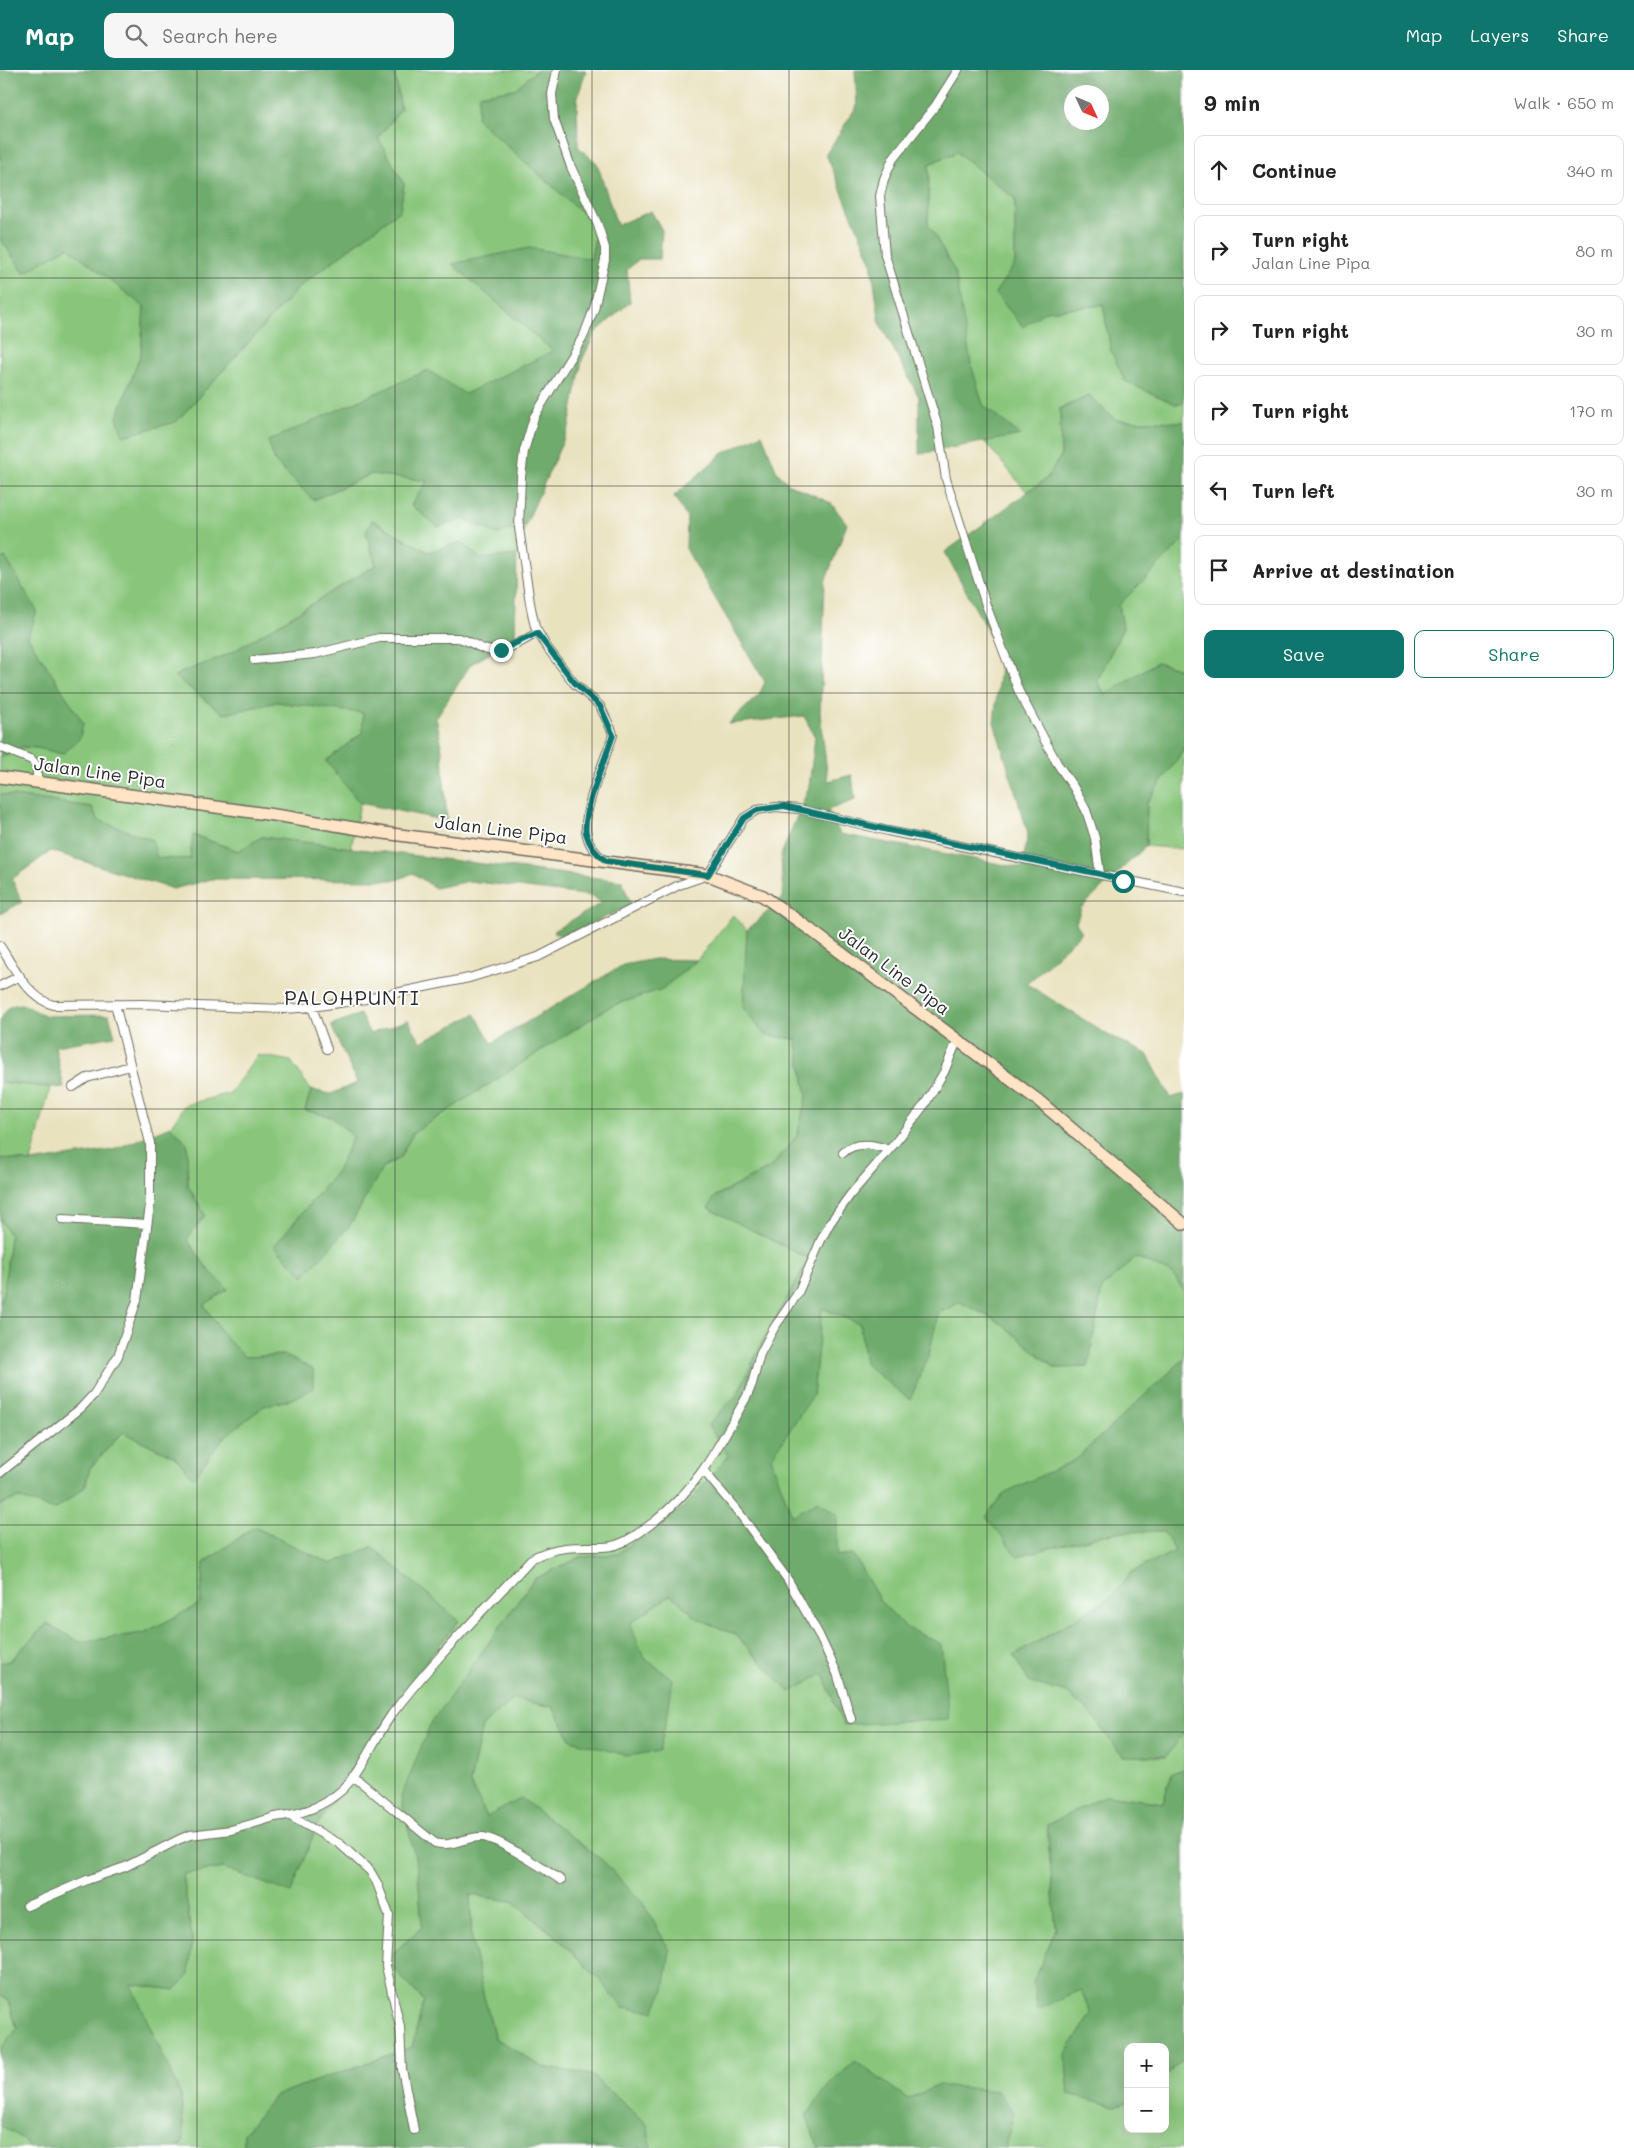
<!DOCTYPE html>
<html lang="en">
<head>
<meta charset="utf-8">
<style>
	:root { --surface:#fff; --page:#f6f6f6; --text:#222; --muted:#767676; --line:#e0e0e0; --accent:#0f766e }
	body { margin:0; font-family:Mali,sans-serif; background:var(--page); color:var(--text) }
	.controls { position:absolute; right:15px; bottom:15px; display:grid; overflow:hidden; border-radius:10px; box-shadow:0 5px 20px #0002 }
	.controls button { width:45px; height:45px; display:grid; place-items:center; padding:0; border:0; border-bottom:1px solid var(--line); background:var(--surface); color:var(--text); font:25px sans-serif }
	.compass { position:absolute; left:1064px; top:15px; width:45px; height:45px; border-radius:50%; background:var(--surface); box-shadow:0 5px 20px #0002; rotate:134deg }
	.stop { position:absolute; width:15px; height:15px; margin:-11px; border:4px solid #0f766e; border-radius:50%; background:#fff }
	.stop.end { background:#0f766e; border-color:#fff; box-shadow:0 1px 5px #0008 }
	.list { margin:0; padding:0; list-style:none }
	h2 { display:flex; justify-content:space-between; align-items:center; height:65px; margin:0; padding:0 20px; font-size:21px }
	h2 small { font-size:16px; font-weight:400; color:var(--muted) }
	.list li { display:grid; grid-template-columns:32px 1fr auto; gap:15px; align-items:center; box-sizing:border-box; height:70px; margin:0 10px 10px; padding:0 10px; border:1px solid var(--line); border-radius:10px }
	.list b { display:block; font-size:19px; white-space:nowrap }
	.list p { margin:0; font-size:16px; white-space:nowrap; color:var(--muted) }
	.list em { font-size:16px; font-style:normal; color:var(--muted) }
	.actions { display:flex; gap:10px; padding:15px 20px }
	.actions a { flex:1; padding:11px 0; border:1px solid var(--accent); border-radius:10px; text-align:center; font-size:18px; color:var(--accent) }
	.actions .main { background:var(--accent); color:#fff }
	.icon { flex:none; width:28px; height:28px; fill:none; stroke:currentColor; stroke-width:2; stroke-linecap:round; stroke-linejoin:round }
	.map { position:relative; flex:none; width:1184px; height:2078px; overflow:hidden }
	header { display:flex; align-items:center; gap:30px; box-sizing:border-box; height:70px; padding:0 25px; background:var(--accent); color:#fff }
	header strong { font-size:24px }
	nav { display:flex; gap:28px; margin-inline-start:auto; font-size:18px }
	.search { width:350px; height:45px; background:var(--page); display:flex; align-items:center; gap:12px; box-sizing:border-box; padding:0 18px; border-radius:10px; color:var(--muted); font-size:19px }
	main { display:flex }
	aside { flex:1; background:var(--surface) }
	.map>svg:first-child { display:block }
	.green { fill:#89c67c; stroke:#5a7854 }
	.forest { fill:#6eab6c; stroke:#4c6b4c; fill-rule:evenodd }
	.lines { fill:none; stroke-linecap:round; stroke-linejoin:round }
	.minor-casing { stroke:#6e6b5f; stroke-width:10 }
	.secondary-casing { stroke:#6e6b5f; stroke-width:14 }
	.minor { stroke:#fff; stroke-width:8 }
	.secondary { stroke:#ffe4c6; stroke-width:11 }
	.route { stroke:#0f766e; stroke-width:6 }
	.grid { fill:none; stroke:#2b2b2b; stroke-width:1; stroke-opacity:0.55 }
	.labels { text-anchor:middle; stroke-width:4; stroke-linejoin:round; paint-order:stroke }
	.street-label { font-size:18px; fill:#2b2b2b; stroke:#fff }
	.quarter-label { font-size:20px; letter-spacing:1px; fill:#2b2b2b; stroke:#fff }
</style>
</head>
<body>
<header>
<strong>Map</strong>
<div class="search"><svg class="icon" aria-label="search" viewBox="0 0 24 24"><circle cx="10" cy="10" r="6"/><path d="M15 15l6 6"/></svg>Search here</div>
<nav><a>Map</a><a>Layers</a><a>Share</a></nav>
</header>
<main>
<div class="map">
<svg width="1184" height="2078" viewBox="0 0 1184 2078">
	<rect width="100%" height="100%" fill="#fff"/>
	<filter id="ink" filterUnits="userSpaceOnUse"><feTurbulence type="fractalNoise" baseFrequency=".02" numOctaves="2"/><feDisplacementMap in="SourceGraphic" scale="10" xChannelSelector="R" yChannelSelector="G"/><feConvolveMatrix kernelMatrix="1 2 1 2 8 2 1 2 1" color-interpolation-filters="sRGB"/></filter>
	<filter id="wash" filterUnits="userSpaceOnUse"><feTurbulence type="fractalNoise" baseFrequency=".0096" numOctaves="4" result="noise"/><feDisplacementMap in="SourceGraphic" scale="20" xChannelSelector="R" yChannelSelector="G"/><feGaussianBlur stdDeviation="1.12" result="paint"/><feColorMatrix in="noise" values="0 0 0 0 0 0 0 0 0 0 0 0 0 0 0 0 0 1.4 0 .05"/><feComposite in="paint" operator="in"/></filter>
	<g filter="url(#wash)">
		<rect width="100%" height="100%" fill="#e9e2bf"/>
		<path class="green" d="M 394,0 L 537,0 L 515,19 L 479,25 L 597,156 L 591,189 L 529,178 L 553,281 L 465,325 L 313,430 L 371,404 L 428,411 L 438,457 L 464,449 L 498,464 L 526,454 L 517,485 L 480,489 L 462,472 L 428,482 L 372,450 L 366,463 L 376,495 L 231,583 L 174,606 L 224,644 L 277,632 L 363,643 L 363,662 L 326,691 L 360,733 L 351,778 L 262,767 L 239,781 L 193,765 L 190,789 L 156,788 L 152,770 L 98,750 L 92,737 L 0,724 L 0,688 L 22,677 L 38,678 L 63,684 L 83,653 L 28,567 L 5,487 L 0,490 L 0,168 L 24,203 L 68,177 L 144,236 L 141,283 L 117,348 L 176,352 L 300,216 L 400,140 L 404,114 L 378,68 L 401,39 Z
			M 957,82 L 1015,129 L 1015,194 L 995,223 L 1023,256 L 1045,241 L 1103,235 L 1111,281 L 1175,334 L 1184,333 L 1184,352 L 1116,350 L 1089,327 L 1060,338 L 1061,386 L 1046,409 L 1027,422 L 984,371 L 1020,365 L 983,335 L 928,153 L 929,94 Z
			M 1184,470 L 1184,600 L 1157,592 L 1105,625 L 1097,611 L 1123,558 L 1119,535 Z
			M 1184,677 L 1184,779 L 1146,776 L 1147,732 L 1178,688 Z
			M 733,845 L 747,860 L 747,896 L 765,965 L 796,969 L 807,1025 L 797,1066 L 771,1097 L 715,1126 L 810,1189 L 764,1269 L 738,1323 L 708,1355 L 729,1385 L 685,1437 L 645,1462 L 618,1484 L 581,1487 L 534,1509 L 497,1562 L 418,1801 L 422,1857 L 386,1890 L 424,1931 L 412,1977 L 276,2025 L 244,2063 L 244,2078 L 179,2078 L 184,2069 L 181,2026 L 130,1914 L 175,1920 L 192,1869 L 183,1804 L 223,1798 L 291,1822 L 317,1755 L 431,1584 L 459,1551 L 372,1477 L 331,1494 L 254,1457 L 204,1493 L 200,1534 L 144,1563 L 79,1572 L 47,1554 L 9,1591 L 0,1593 L 0,1435 L 18,1428 L 85,1417 L 90,1398 L 123,1362 L 175,1387 L 193,1407 L 225,1366 L 264,1336 L 292,1329 L 284,1285 L 245,1287 L 226,1268 L 204,1235 L 228,1219 L 207,1198 L 187,1169 L 205,1145 L 188,1116 L 187,1073 L 171,1056 L 185,1035 L 230,1023 L 258,985 L 291,991 L 311,1020 L 305,1040 L 332,1047 L 353,1066 L 338,1100 L 275,1176 L 350,1155 L 383,1097 L 400,1088 L 413,1063 L 609,937 L 662,919 L 697,890 Z
			M 0,1012 L 50,1018 L 31,1092 L 2,1088 L 0,1094 Z
			M 0,1148 L 10,1166 L 4,1223 L 0,1232 Z
			M 1136,1187 L 1173,1204 L 1184,1222 L 1184,1289 L 1075,1390 L 1005,1423 L 1017,1486 L 1116,1462 L 1163,1461 L 1176,1481 L 1132,1502 L 1111,1527 L 1014,1586 L 1029,1612 L 1067,1623 L 1092,1645 L 1122,1686 L 1166,1686 L 1184,1663 L 1184,1699 L 1172,1703 L 1163,1733 L 1106,1725 L 1047,1755 L 1056,1859 L 1033,1913 L 1082,1920 L 1092,1944 L 1065,1985 L 1114,2036 L 1128,2032 L 1128,2059 L 1165,2059 L 1165,2006 L 1184,1989 L 1184,2078 L 1005,2078 L 939,2015 L 908,2029 L 855,1992 L 806,2046 L 819,2078 L 651,2078 L 647,2054 L 591,2005 L 542,1997 L 495,1968 L 483,1923 L 472,1872 L 470,1825 L 512,1831 L 553,1864 L 599,1909 L 623,1938 L 487,1747 L 470,1713 L 482,1656 L 514,1629 L 553,1637 L 571,1670 L 672,1610 L 644,1588 L 629,1553 L 671,1525 L 697,1548 L 736,1565 L 767,1599 L 823,1604 L 941,1574 L 905,1557 L 880,1531 L 853,1484 L 837,1486 L 792,1447 L 770,1387 L 813,1325 L 822,1238 L 860,1254 L 865,1294 L 929,1284 L 938,1243 L 960,1232 L 999,1252 L 1055,1298 L 1088,1297 L 1102,1218 Z
			M 0,1925 L 9,1931 L 17,1959 L 0,1980 Z
			M 0,2055 L 22,2068 L 30,2078 L 0,2078 Z"/>
		<path class="forest" d="M 0,0 L 394,0 L 401,39 L 378,68 L 404,114 L 400,140 L 300,216 L 176,352 L 123,366 L 117,348 L 141,283 L 144,237 L 68,177 L 24,203 L 0,168 Z
			M 537,0 L 586,0 L 577,30 L 578,77 L 597,93 L 617,155 L 651,141 L 662,160 L 660,189 L 639,189 L 627,200 L 630,232 L 595,263 L 582,290 L 569,357 L 526,454 L 498,464 L 464,449 L 438,457 L 411,435 L 427,411 L 371,404 L 313,430 L 275,392 L 268,371 L 428,300 L 465,324 L 553,281 L 452,194 L 529,178 L 591,189 L 597,156 L 477,49 L 479,25 L 515,19 Z
			M 855,0 L 1184,0 L 1184,333 L 1175,334 L 1125,311 L 1111,281 L 1103,235 L 1045,241 L 1023,257 L 995,223 L 1015,194 L 1015,129 L 957,82 L 929,94 L 928,153 L 955,202 L 971,294 L 983,335 L 1020,365 L 919,384 L 919,327 L 880,254 L 871,191 L 826,84 L 857,36 ZM 1072,22 L 1102,22 L 1102,52 L 1072,52 Z
			M 1089,326 L 1116,350 L 1184,352 L 1184,470 L 1119,535 L 1123,558 L 1097,611 L 1105,625 L 1157,592 L 1184,600 L 1184,677 L 1178,688 L 1147,732 L 1146,776 L 1081,838 L 1076,853 L 1082,862 L 1027,914 L 1108,965 L 1147,984 L 1171,1028 L 1184,1024 L 1184,1222 L 1173,1204 L 1136,1187 L 1102,1218 L 1088,1297 L 1055,1298 L 999,1252 L 960,1232 L 938,1244 L 929,1284 L 910,1330 L 865,1294 L 860,1254 L 822,1238 L 813,1325 L 771,1388 L 792,1446 L 818,1431 L 837,1445 L 837,1486 L 853,1484 L 880,1531 L 905,1557 L 941,1574 L 949,1649 L 843,1655 L 823,1604 L 790,1622 L 736,1565 L 697,1548 L 671,1525 L 630,1553 L 644,1588 L 673,1609 L 668,1642 L 659,1681 L 628,1686 L 571,1670 L 553,1637 L 514,1629 L 482,1656 L 470,1713 L 487,1747 L 521,1728 L 602,1790 L 643,1833 L 670,1881 L 664,1920 L 654,1941 L 623,1938 L 599,1909 L 553,1864 L 512,1831 L 470,1825 L 472,1872 L 483,1923 L 495,1968 L 542,1997 L 591,2005 L 647,2054 L 651,2078 L 244,2078 L 244,2063 L 276,2025 L 412,1977 L 424,1931 L 386,1890 L 422,1857 L 418,1801 L 401,1727 L 430,1655 L 534,1509 L 581,1487 L 618,1484 L 645,1462 L 685,1437 L 728,1386 L 708,1355 L 738,1323 L 764,1269 L 809,1189 L 708,1138 L 715,1127 L 771,1097 L 797,1066 L 807,1025 L 796,969 L 765,965 L 743,938 L 747,860 L 783,828 L 781,785 L 809,717 L 815,667 L 804,646 L 728,654 L 759,625 L 765,612 L 686,479 L 687,448 L 674,426 L 722,384 L 762,364 L 777,402 L 789,414 L 831,433 L 847,454 L 825,512 L 820,643 L 828,711 L 852,705 L 855,730 L 828,740 L 840,764 L 1022,798 L 1028,763 L 994,652 L 1001,586 L 945,482 L 1046,409 L 1061,386 L 1060,339 Z
			M 372,450 L 428,482 L 462,472 L 480,489 L 517,485 L 515,569 L 471,594 L 436,648 L 441,671 L 447,751 L 360,733 L 326,691 L 363,662 L 363,643 L 277,632 L 224,644 L 174,606 L 231,583 L 376,495 L 366,463 Z
			M 5,487 L 37,541 L 28,567 L 83,653 L 80,668 L 63,684 L 38,678 L 22,677 L 0,688 L 0,490 Z
			M 0,724 L 92,737 L 98,750 L 152,770 L 157,788 L 190,789 L 193,765 L 238,781 L 262,767 L 622,811 L 631,835 L 563,867 L 553,861 L 602,833 L 592,826 L 469,811 L 435,818 L 413,803 L 397,810 L 212,809 L 173,819 L 51,781 L 12,809 L 22,832 L 0,844 Z
			M 654,889 L 697,890 L 662,919 L 609,937 L 413,1063 L 400,1088 L 383,1097 L 350,1155 L 304,1206 L 274,1176 L 338,1100 L 353,1066 L 332,1047 L 305,1040 L 311,1020 L 331,1024 L 357,1013 L 331,955 L 360,944 L 370,964 L 408,950 L 421,972 L 475,944 L 492,973 L 623,895 Z
			M 21,934 L 47,946 L 109,945 L 115,966 L 55,976 L 64,1018 L 0,1012 L 0,949 L 10,936 Z
			M 171,1056 L 187,1073 L 188,1116 L 205,1145 L 187,1169 L 207,1198 L 228,1219 L 204,1235 L 226,1268 L 245,1287 L 284,1285 L 313,1299 L 313,1319 L 292,1329 L 264,1336 L 225,1366 L 193,1408 L 175,1387 L 123,1362 L 90,1397 L 85,1417 L 55,1440 L 18,1428 L 0,1435 L 0,1232 L 4,1222 L 10,1166 L 0,1148 L 2,1088 L 31,1092 L 113,1080 Z
			M 1184,1289 L 1184,1663 L 1167,1686 L 1122,1686 L 1092,1645 L 1067,1623 L 1029,1612 L 1014,1586 L 1111,1527 L 1132,1502 L 1175,1481 L 1163,1461 L 1116,1462 L 1017,1486 L 986,1447 L 1004,1423 L 1075,1390 Z
			M 254,1457 L 331,1494 L 372,1477 L 459,1551 L 431,1584 L 317,1755 L 291,1823 L 223,1798 L 183,1804 L 192,1869 L 189,1905 L 175,1920 L 131,1914 L 181,2026 L 184,2069 L 179,2078 L 30,2078 L 22,2068 L 0,2055 L 0,1980 L 17,1959 L 9,1931 L 0,1925 L 0,1593 L 10,1591 L 47,1553 L 79,1572 L 144,1563 L 200,1534 L 204,1493 Z
			M 1184,1699 L 1184,1989 L 1165,2006 L 1165,1977 L 1128,1977 L 1128,2032 L 1114,2036 L 1069,2024 L 1065,1985 L 1091,1944 L 1081,1920 L 1038,1940 L 1033,1913 L 1056,1859 L 1047,1755 L 1106,1725 L 1163,1733 L 1172,1703 Z
			M 855,1991 L 908,2029 L 939,2015 L 997,2021 L 1014,2042 L 1005,2078 L 819,2078 L 806,2046 L 830,2014 Z"/>
	</g>
	<g filter="url(#ink)">
		<g class="lines">
			<g class="minor-casing">
				<path id="minor" d="M 557,0 L 552,24 L 554,49 L 571,97 L 598,155 L 605,178 L 605,190 L 594,239 L 584,265 L 534,347 L 524,381 L 521,407 L 519,458 L 530,533 L 535,557 L 546,576 L 574,613 L 600,636 L 612,661 L 613,665 C 605,690 584,736 586,760 C 587,772 595,783 604,790
					M 958,0 L 936,35 L 893,89 L 884,109 L 880,126 L 885,185 L 930,331 L 938,357 L 946,409 L 986,535 L 1019,622 L 1057,693 L 1074,718 L 1086,740 L 1095,768 L 1100,804
					M 254,590 L 315,584 L 379,568 L 458,568 C 469,570 475,576 484,579 C 502,586 522,571 537,563
					M 0,677 L 32,690 L 37,696 L 37,712
					M 0,876 C 14,897 27,927 53,935 L 142,934 L 285,939 L 312,937 L 366,929 L 469,908 L 538,887 L 679,815 L 708,805 L 744,748 L 757,740 L 776,737 L 799,739 L 888,761 L 1184,822
					M 0,916 L 20,906
					M 312,937 L 327,979
					M 73,1017 L 87,1008 L 130,996
					M 843,1083 C 854,1071 875,1074 889,1080
					M 62,1149 L 147,1154
					M 704,1401 L 740,1444 L 788,1510 L 818,1563 L 837,1603 L 851,1649
					M 0,1403 L 81,1338 L 94,1324 L 118,1286 L 137,1230 L 150,1135 L 150,1073 L 115,934
					M 353,1706 L 435,1773 C 451,1778 466,1766 482,1767 C 499,1768 545,1800 561,1810
					M 288,1745 C 308,1742 326,1734 342,1720 C 360,1703 376,1666 392,1644 C 434,1589 484,1540 531,1489 C 549,1479 566,1477 586,1477 C 596,1477 607,1478 616,1475 C 631,1470 643,1460 655,1451 C 701,1414 719,1375 747,1326 L 752,1314 L 760,1284 L 774,1258 L 798,1223 L 821,1170 L 830,1153 L 850,1125 L 895,1073 L 925,1034 L 944,1002 L 957,971
					M 27,1836 L 87,1810 L 125,1797 L 180,1769 L 190,1765 L 231,1760 L 275,1747 L 288,1745 L 340,1774 L 370,1801 L 377,1813 L 389,1845 L 386,1896 L 400,1957 L 402,1999 L 414,2060"/>
			</g>
			<g class="secondary-casing">
				<path id="secondary" d="M 0,707 L 281,746 L 384,763 L 708,805 L 763,826 L 804,855 L 1039,1031 L 1184,1154"/>
			</g>
			<use href="#minor" class="minor"/>
			<use href="#secondary" class="secondary"/>
		</g>
	</g>
	<g class="lines" filter="url(#ink)">
		<path class="route" d="M 501,580 L 537,563 L 574,612 L 600,636 L 613,665 C 606,687 582,743 586,763 C 589,775 596,784 606,791 L 708,805 L 744,748 L 757,740 L 784,736 L 888,760 L 1100,804 L 1123,811"/>
	</g>
	<path class="grid" d="M 197,0 L 197,2078M 395,0 L 395,2078M 592,0 L 592,2078M 789,0 L 789,2078M 987,0 L 987,2078M 0,208 L 1184,208M 0,416 L 1184,416M 0,623 L 1184,623M 0,831 L 1184,831M 0,1039 L 1184,1039M 0,1247 L 1184,1247M 0,1455 L 1184,1455M 0,1662 L 1184,1662M 0,1870 L 1184,1870"/>
	<g class="labels">
		<g class="street-label">
			<text transform="translate(100 703) rotate(8)" y="6">Jalan Line Pipa</text>
			<text transform="translate(501 760) rotate(7)" y="6">Jalan Line Pipa</text>
			<text transform="translate(894 901) rotate(37)" y="6">Jalan Line Pipa</text>
		</g>
		<g class="quarter-label">
			<text x="352" y="935">PALOHPUNTI</text>
		</g>
	</g>
</svg>
<div class="controls">
<button>+</button>
<button>−</button>
</div>
<svg class="compass" viewBox="-18 -18 36 36"><path d="M0-13l5 13h-10z" fill="#e53935"/><path d="M0 13l5-13h-10z" fill="#767676"/></svg>
<div class="stop" style="left:1123px;top:811px"></div>
<div class="stop end" style="left:501px;top:580px"></div>
</div>
<aside>
<h2>9 min<small>Walk · 650 m</small></h2>
<ul class="list">
<li><svg class="icon" aria-label="ahead" viewBox="0 0 24 24"><path d="M12 20V5M6 11l6-6 6 6"/></svg><div><b>Continue</b></div><em>340 m</em></li>
<li><svg class="icon" aria-label="right" viewBox="0 0 24 24"><path d="M7 20v-9h11M14 6l5 5-5 5"/></svg><div><b>Turn right</b><p>Jalan Line Pipa</p></div><em>80 m</em></li>
<li><svg class="icon" aria-label="right" viewBox="0 0 24 24"><path d="M7 20v-9h11M14 6l5 5-5 5"/></svg><div><b>Turn right</b></div><em>30 m</em></li>
<li><svg class="icon" aria-label="right" viewBox="0 0 24 24"><path d="M7 20v-9h11M14 6l5 5-5 5"/></svg><div><b>Turn right</b></div><em>170 m</em></li>
<li><svg class="icon" aria-label="left" viewBox="0 0 24 24"><path d="M17 20v-9H6M10 6l-5 5 5 5"/></svg><div><b>Turn left</b></div><em>30 m</em></li>
<li><svg class="icon" aria-label="arrive" viewBox="0 0 24 24"><path d="M6 21V4h12l-3 4 3 4H6"/></svg><div><b>Arrive at destination</b></div></li>
</ul>
<div class="actions"><a class="main">Save</a><a>Share</a></div>
</aside>
</main>
</body>
</html>
